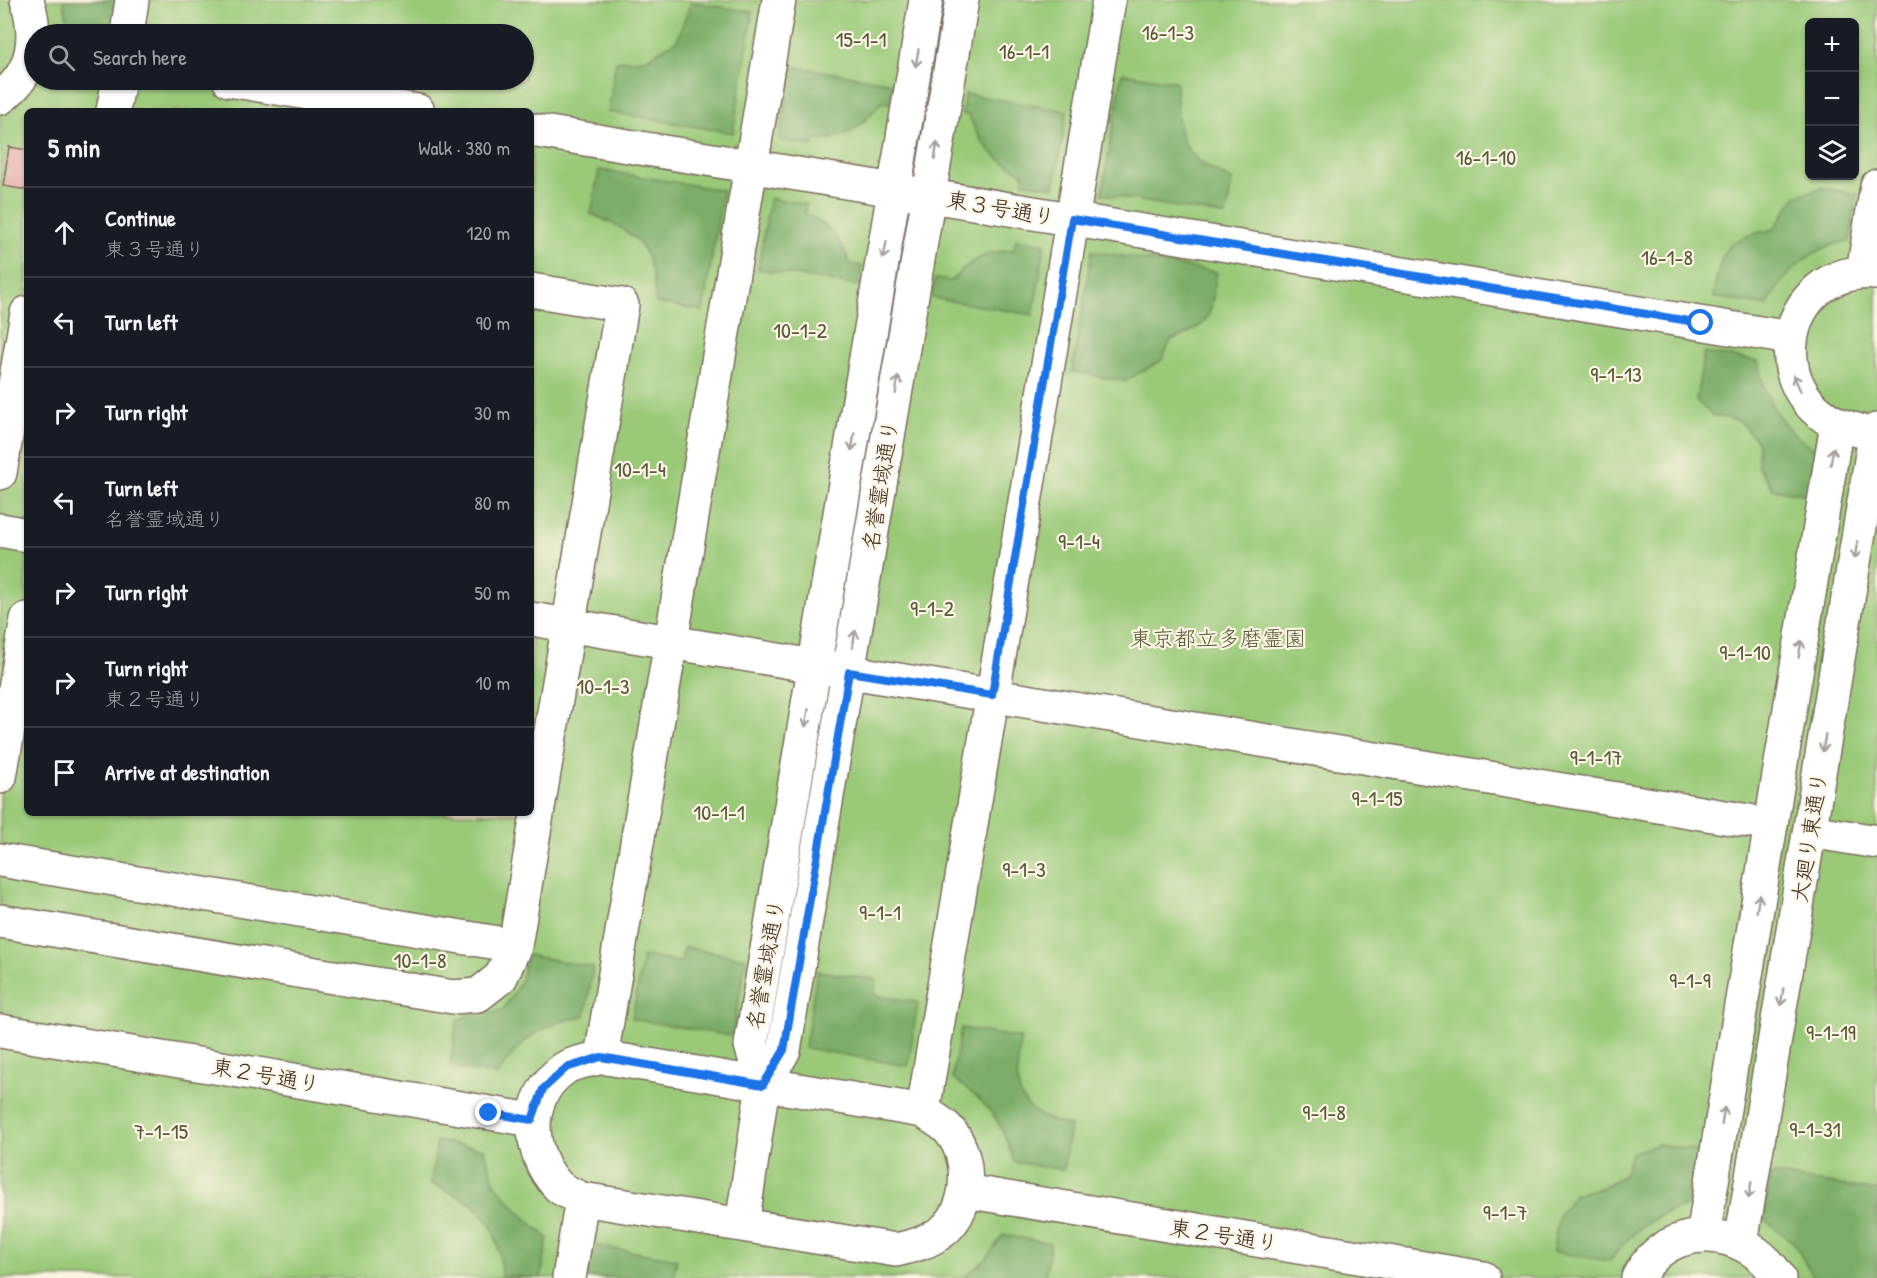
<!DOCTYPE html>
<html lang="en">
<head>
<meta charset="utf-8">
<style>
	:root { --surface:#171b24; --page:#20242c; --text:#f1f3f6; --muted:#9ea1a6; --line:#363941 }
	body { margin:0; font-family:"Patrick Hand","Klee One",sans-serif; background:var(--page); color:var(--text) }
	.controls { position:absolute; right:18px; top:18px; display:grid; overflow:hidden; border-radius:9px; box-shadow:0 2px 4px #0004 }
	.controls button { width:54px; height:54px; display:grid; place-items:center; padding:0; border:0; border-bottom:2px solid var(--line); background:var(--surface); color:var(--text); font:30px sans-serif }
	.stop { position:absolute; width:18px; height:18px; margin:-14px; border:4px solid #1a73e8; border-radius:50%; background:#fff }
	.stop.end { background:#1a73e8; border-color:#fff; box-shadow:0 2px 6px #0008 }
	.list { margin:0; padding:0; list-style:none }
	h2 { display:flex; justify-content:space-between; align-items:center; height:78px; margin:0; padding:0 24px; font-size:26px }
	h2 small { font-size:20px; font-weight:400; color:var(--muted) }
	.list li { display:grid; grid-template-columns:39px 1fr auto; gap:18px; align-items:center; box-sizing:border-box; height:90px; padding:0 24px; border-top:2px solid var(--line) }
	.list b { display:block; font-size:22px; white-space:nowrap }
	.list p { margin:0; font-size:20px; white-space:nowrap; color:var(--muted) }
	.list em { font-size:20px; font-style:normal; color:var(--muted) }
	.icon { flex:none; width:33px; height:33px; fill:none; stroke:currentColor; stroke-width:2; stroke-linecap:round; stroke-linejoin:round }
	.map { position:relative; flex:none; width:1877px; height:1278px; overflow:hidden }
	.search { position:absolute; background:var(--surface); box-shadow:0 2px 4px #0004; left:24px; top:24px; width:510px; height:66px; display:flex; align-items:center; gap:15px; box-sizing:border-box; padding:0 21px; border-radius:33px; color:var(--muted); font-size:22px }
	.panel { position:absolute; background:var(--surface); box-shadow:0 2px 4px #0004; left:24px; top:108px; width:510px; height:708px; border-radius:9px }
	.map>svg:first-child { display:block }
	.green { fill:#9ac978; stroke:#6a7a4b; stroke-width:1.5; fill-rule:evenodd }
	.forest { fill:#7bad68; stroke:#5b6c43; stroke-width:1.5 }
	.building { fill:#e3a7a5 }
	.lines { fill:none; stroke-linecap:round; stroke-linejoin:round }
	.minor-casing { stroke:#7d6d5d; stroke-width:36 }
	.minor { stroke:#fff; stroke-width:33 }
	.oneway { stroke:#a79f9a }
	.route { stroke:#1a73e8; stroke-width:8 }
	.labels { text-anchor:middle; stroke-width:4.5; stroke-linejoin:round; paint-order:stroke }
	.park-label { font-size:22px; fill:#585a39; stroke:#fcf5e5 }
	.street-label { font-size:22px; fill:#3b2a1e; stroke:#fcf5e5 }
</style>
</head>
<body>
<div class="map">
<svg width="1877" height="1278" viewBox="0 0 1877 1278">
	<rect width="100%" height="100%" fill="#fcf5e5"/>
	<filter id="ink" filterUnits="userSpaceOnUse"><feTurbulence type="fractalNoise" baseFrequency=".0167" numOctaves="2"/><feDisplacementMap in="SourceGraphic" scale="12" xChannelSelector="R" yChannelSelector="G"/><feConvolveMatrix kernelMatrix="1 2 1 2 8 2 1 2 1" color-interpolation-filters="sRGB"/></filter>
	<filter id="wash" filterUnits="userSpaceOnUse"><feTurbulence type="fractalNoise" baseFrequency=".008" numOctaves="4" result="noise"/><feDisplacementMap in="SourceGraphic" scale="24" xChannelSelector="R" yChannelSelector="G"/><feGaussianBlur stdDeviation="1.35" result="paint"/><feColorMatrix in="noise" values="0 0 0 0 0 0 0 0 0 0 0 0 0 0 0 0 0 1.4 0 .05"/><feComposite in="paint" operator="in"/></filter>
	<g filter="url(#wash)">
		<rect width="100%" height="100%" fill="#f8e9d2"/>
		<path class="green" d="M 0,0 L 1877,0 L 1877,1278 L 0,1278 ZM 1810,22 L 1854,22 L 1854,176 L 1810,176 ZM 34,34 L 524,34 L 524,80 L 34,80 ZM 27,111 L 531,111 L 531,813 L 27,813 Z"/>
		<path class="forest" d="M 63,0 L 125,0 L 120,31 L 68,22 Z
			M 691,2 L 753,12 L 733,133 L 608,112 L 616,61 L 646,59 L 677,40 Z
			M 792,66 L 893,83 L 890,103 L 881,102 C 861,127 848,140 814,140 L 813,146 L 779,140 Z
			M 1122,73 L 1176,82 C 1177,138 1179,156 1232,180 L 1226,216 L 1102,194 Z
			M 965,94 L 1067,111 L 1054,187 L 1023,182 L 1024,174 C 996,160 979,145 969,115 L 962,114 Z
			M 599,170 L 723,190 L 703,311 L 656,303 C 651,248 643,235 591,214 Z
			M 1821,188 L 1857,194 L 1850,241 C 1812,246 1783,273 1767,306 L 1713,297 C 1722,247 1722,240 1774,229 L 1796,196 Z
			M 770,198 L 806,204 L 805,214 C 829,224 841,239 850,264 L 862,266 L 859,286 L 758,269 Z
			M 1016,239 L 1045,244 L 1033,315 L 932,298 L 935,279 L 951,281 C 970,260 986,251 1014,250 Z
			M 1092,251 L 1217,272 C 1209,315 1215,325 1171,340 L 1162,360 L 1125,381 L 1072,372 Z
			M 1704,353 L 1758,361 C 1763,398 1782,431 1815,449 L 1808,495 L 1773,489 L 1758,466 L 1758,442 L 1739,421 L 1712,415 L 1696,400 Z
			M 684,947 L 746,958 L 732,1036 L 632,1019 L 643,956 L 681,962 Z
			M 527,955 L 593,967 L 585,1016 C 541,1025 522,1037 497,1075 L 450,1067 L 457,1021 L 472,1013 L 502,1011 L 520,983 Z
			M 817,971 L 876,980 L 874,995 L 918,1002 L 908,1066 L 805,1048 Z
			M 961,1028 L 1021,1038 C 1013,1090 1014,1112 1070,1126 L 1063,1170 L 1014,1162 C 1000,1117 990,1105 952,1078 Z
			M 437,1141 L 484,1149 L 495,1184 L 519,1212 L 548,1238 L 541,1278 L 501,1276 C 499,1219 482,1204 431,1184 Z
			M 1658,1144 L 1700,1151 L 1691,1205 C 1655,1213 1631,1231 1610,1261 L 1553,1252 L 1559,1214 L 1575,1194 L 1603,1187 L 1624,1175 L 1631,1153 Z
			M 1771,1174 L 1877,1191 L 1877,1278 L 1814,1278 L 1794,1243 L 1763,1218 Z
			M 1003,1235 L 1050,1243 L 1045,1278 L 963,1278 L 986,1259 Z
			M 591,1245 L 677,1259 L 673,1278 L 586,1278 Z"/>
		<g id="blocks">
			<path class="building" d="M 9,147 L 27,150 L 27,190 L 3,186 Z"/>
		</g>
	</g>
	<g filter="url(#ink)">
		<use href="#blocks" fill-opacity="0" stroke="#7d6d5d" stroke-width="1.5"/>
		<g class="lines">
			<g class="minor-casing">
				<path id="minor" d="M 127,34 L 132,0
					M 229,80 L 418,111
					M 0,98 C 34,74 39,38 27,0
					M 113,111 L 119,80
					M 531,130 L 1790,338
					M 1863,272 L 1877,186
					M 1857,430 C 1756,408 1776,264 1877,273
					M 0,473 L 27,313
					M 0,530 L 27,535
					M 531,619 L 1749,821
					M 0,777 L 27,619
					M 1810,831 L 1877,842
					M 0,860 L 515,946
					M 0,921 L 453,997 L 478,995 L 501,977 L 515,946 L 622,305 L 531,290
					M 0,1031 L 532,1120
					M 601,1057 L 779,0
					M 601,1057 L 923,1111 C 930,1116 939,1121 946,1127 C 973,1152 972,1208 943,1231 C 929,1242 913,1246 896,1250 L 582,1199 C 575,1195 564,1192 558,1186 C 526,1152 524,1096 565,1068 C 574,1062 590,1061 601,1057 Z
					M 763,1085 L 751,1045 L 926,0
					M 923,1111 L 1109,0
					M 965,1191 L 1483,1278
					M 742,1225 L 763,1085 L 784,1050 L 962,0
					M 1703,1236 L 1837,424
					M 1741,1243 L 1876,430
					M 569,1278 L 582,1199
					M 1638,1278 C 1668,1219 1747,1225 1779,1278"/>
			</g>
			<use href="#minor" class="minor"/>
		</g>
		<defs><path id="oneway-shaft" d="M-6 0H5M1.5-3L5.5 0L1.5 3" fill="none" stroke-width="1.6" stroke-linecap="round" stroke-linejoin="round" transform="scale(1.5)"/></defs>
		<g class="oneway">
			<use href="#oneway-shaft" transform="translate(917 58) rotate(100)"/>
			<use href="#oneway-shaft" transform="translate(936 151) rotate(-81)"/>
			<use href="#oneway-shaft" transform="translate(885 250) rotate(100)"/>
			<use href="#oneway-shaft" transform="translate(1797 383) rotate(-114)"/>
			<use href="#oneway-shaft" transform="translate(897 385) rotate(-81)"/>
			<use href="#oneway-shaft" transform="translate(853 442) rotate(99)"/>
			<use href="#oneway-shaft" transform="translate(1832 456) rotate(-81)"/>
			<use href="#oneway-shaft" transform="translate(1856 550) rotate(99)"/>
			<use href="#oneway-shaft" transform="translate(854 639) rotate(-81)"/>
			<use href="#oneway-shaft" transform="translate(1800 649) rotate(-81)"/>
			<use href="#oneway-shaft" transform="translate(807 718) rotate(100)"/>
			<use href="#oneway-shaft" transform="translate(1824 743) rotate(99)"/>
			<use href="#oneway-shaft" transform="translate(1758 903) rotate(-81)"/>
			<use href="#oneway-shaft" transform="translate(1782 997) rotate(99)"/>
			<use href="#oneway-shaft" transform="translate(1723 1116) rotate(-81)"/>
			<use href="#oneway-shaft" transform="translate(1750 1190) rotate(99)"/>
		</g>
	</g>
	<g class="lines" filter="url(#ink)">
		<path class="route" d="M 489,1113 L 532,1120 L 543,1089 L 566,1068 L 601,1057 L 763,1085 L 784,1050 L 849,672 L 992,695 L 1072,219 L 1701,323"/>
	</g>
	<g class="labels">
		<g class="park-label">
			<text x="1168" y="40">16-1-3</text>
			<text x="861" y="47">15-1-1</text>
			<text x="1024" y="59">16-1-1</text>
			<text x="1486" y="165">16-1-10</text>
			<text x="1667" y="265">16-1-8</text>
			<text x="800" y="338">10-1-2</text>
			<text x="1616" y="382">9-1-13</text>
			<text x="640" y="477">10-1-4</text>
			<text x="1079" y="549">9-1-4</text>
			<text x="932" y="616">9-1-2</text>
			<text x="1218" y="646">東京都立多磨霊園</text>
			<text x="1745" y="660">9-1-10</text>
			<text x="603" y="694">10-1-3</text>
			<text x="1596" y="765">9-1-17</text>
			<text x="1377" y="806">9-1-15</text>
			<text x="719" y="820">10-1-1</text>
			<text x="1024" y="877">9-1-3</text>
			<text x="880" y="920">9-1-1</text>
			<text x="420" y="968">10-1-8</text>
			<text x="1690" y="988">9-1-9</text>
			<text x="1831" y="1040">9-1-19</text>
			<text x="1324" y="1120">9-1-8</text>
			<text x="1815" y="1137">9-1-31</text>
			<text x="161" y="1139">7-1-15</text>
			<text x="1505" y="1220">9-1-7</text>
		</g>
		<g class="street-label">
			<text transform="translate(1001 208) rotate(10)" y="8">東３号通り</text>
			<text transform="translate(880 485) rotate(-81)" y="8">名誉霊域通り</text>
			<text transform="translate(1809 837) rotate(-81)" y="8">大廻り東通り</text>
			<text transform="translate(765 964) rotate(-80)" y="8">名誉霊域通り</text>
			<text transform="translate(266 1075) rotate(10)" y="8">東２号通り</text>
			<text transform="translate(1224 1235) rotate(9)" y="8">東２号通り</text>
		</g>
	</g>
</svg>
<div class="controls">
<button>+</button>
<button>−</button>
<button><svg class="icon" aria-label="layers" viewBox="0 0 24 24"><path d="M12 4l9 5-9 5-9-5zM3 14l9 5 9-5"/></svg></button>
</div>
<div class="stop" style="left:1701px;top:323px"></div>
<div class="stop end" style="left:489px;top:1113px"></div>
<div class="search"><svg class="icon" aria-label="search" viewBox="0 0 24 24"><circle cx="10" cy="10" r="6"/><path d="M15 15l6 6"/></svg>Search here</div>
<section class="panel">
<h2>5 min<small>Walk · 380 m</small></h2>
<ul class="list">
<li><svg class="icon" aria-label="ahead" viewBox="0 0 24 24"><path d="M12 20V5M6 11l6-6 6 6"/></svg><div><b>Continue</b><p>東３号通り</p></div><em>120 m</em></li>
<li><svg class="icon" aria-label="left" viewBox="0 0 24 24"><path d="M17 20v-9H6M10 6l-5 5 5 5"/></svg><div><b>Turn left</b></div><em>90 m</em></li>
<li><svg class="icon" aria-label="right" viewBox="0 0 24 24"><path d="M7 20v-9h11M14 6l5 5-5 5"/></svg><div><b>Turn right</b></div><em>30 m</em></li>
<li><svg class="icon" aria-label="left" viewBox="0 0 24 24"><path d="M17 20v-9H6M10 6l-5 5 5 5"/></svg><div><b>Turn left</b><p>名誉霊域通り</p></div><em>80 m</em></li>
<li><svg class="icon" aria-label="right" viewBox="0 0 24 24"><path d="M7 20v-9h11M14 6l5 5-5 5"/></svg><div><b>Turn right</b></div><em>50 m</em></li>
<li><svg class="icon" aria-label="right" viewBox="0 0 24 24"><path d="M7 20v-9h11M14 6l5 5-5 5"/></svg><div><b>Turn right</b><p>東２号通り</p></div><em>10 m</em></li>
<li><svg class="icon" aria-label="arrive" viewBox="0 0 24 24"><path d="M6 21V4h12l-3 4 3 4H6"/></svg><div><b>Arrive at destination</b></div></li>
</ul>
</section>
</div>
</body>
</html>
